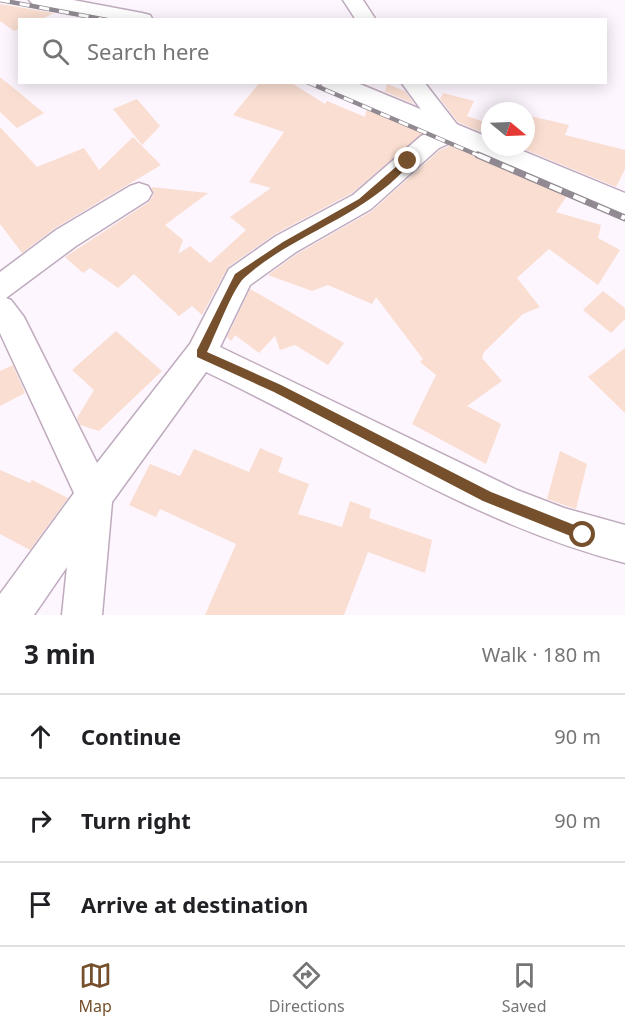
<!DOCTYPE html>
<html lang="en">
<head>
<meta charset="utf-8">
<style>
	:root { --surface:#fff; --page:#f6f6f6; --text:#202124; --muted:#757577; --line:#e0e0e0; --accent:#76502c }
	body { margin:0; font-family:"Noto Sans",sans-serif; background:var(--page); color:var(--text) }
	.compass { position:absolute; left:481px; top:102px; width:54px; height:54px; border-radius:50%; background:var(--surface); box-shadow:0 3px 15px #0003; rotate:109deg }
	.stop { position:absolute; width:18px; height:18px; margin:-14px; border:4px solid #76502c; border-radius:50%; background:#fff }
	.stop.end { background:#76502c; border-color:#fff; box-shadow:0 2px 6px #0008 }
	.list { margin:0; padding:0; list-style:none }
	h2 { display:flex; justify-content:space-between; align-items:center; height:78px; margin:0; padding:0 24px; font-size:26px }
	h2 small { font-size:20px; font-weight:400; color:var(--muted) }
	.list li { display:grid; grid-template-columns:39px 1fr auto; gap:18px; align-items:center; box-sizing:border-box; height:84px; padding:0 24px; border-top:2px solid var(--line) }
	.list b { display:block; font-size:22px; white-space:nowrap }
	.list em { font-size:20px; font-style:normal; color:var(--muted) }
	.icon { flex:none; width:33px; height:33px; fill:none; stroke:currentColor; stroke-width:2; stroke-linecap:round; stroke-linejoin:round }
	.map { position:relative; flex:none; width:625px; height:615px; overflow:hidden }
	.search { position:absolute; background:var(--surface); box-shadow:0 3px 15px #0003; left:18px; right:18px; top:18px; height:66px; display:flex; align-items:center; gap:15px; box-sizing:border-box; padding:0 21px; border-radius:0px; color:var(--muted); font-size:22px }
	.sheet { height:330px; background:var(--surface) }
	nav { display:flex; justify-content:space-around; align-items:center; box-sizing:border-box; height:84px; border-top:2px solid var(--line); background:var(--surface); font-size:16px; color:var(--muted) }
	nav a { display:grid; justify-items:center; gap:3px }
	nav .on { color:var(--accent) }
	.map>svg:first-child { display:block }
	.building { fill:#f9ded1 }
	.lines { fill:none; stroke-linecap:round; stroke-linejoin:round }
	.minor-casing { stroke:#bfabbe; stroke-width:3 }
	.major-casing { stroke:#bfabbe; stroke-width:3 }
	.minor { fill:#fff; fill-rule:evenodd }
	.major { fill:#fff; fill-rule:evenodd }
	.rail-far1-casing { stroke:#928a92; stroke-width:4.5 }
	.rail-casing { stroke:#928a92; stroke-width:7 }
	.rail-far1 { stroke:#fff; stroke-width:3; stroke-dasharray:10; stroke-linecap:butt }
	.rail { stroke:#fff; stroke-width:4.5; stroke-dasharray:13; stroke-linecap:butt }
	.route { fill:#76502c }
</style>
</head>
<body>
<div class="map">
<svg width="625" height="615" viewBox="0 0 625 615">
	<rect width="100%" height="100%" fill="#fef6fe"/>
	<path class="building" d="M 0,4 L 54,13 L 40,20 L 20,20 L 20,29 L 14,31 L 0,21 Z
		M 0,77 L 44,113 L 17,128 L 0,112 Z
		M 260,82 L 290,82 L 325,104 L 327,101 L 365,117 L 367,108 L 424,132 L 352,193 L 275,234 L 228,267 L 202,315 L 192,306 L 179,316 L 134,274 L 118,288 L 90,268 L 83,273 L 65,257 L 149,202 L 154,194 L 151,187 L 208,193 L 165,225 L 183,240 L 178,254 L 190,246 L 210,263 L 246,230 L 230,217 L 271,188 L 249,182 L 284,132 L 233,115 Z
		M 387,84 L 405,91 L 414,104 L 381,90 L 385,91 Z
		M 443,93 L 474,101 L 467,116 L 490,124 L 490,136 L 458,122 L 440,99 Z
		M 137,99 L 160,126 L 142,145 L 113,109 Z
		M 526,115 L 569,125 L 565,135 L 625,150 L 625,169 L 616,187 L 519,147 L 526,147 Z
		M 0,127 L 37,167 L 84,148 L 99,170 L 133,137 L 161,165 L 55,228 L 22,253 L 0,224 Z
		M 452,145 L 568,194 L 556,212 L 601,225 L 598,238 L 620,250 L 598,285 L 549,249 L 517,278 L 540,307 L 523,314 L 484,352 L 482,358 L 502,381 L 467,406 L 501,424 L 486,464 L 412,424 L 436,375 L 420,362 L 423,359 L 376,297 L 372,304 L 328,285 L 312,291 L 268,275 L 297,254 L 372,211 L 440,150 Z
		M 250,289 L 344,343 L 328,365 L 295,345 L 280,350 L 275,336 L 259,353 L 235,335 L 231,341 L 227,337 Z
		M 603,291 L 625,308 L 625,319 L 611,333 L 583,310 Z
		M 116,331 L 162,371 L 99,431 L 80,425 L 77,418 L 94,390 L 72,370 Z
		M 625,348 L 625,413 L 588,377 Z
		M 13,365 L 25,393 L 0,406 L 0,371 Z
		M 260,448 L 283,458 L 278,472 L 309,484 L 298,514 L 342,527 L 350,501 L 371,509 L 369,518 L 432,540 L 425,573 L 368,552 L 344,615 L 205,615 L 236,544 L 160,509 L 156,517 L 129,505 L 150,464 L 180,476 L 194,449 L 249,472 Z
		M 560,451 L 587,464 L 576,509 L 547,499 Z
		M 0,470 L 30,483 L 32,480 L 68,498 L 30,550 L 0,534 Z"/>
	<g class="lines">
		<g class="minor-casing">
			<path id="minor" d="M 343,0 L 363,0 L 376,20 L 356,20 Z
				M 401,82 L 424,82 L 459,127 L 463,133 L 459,139 L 439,148 L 371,209 L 296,252 L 250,285 L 220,347 L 517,490 L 564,508 L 625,525 L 625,563 C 475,525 345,437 206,372 L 112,502 L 102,615 L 62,615 L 67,567 L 34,615 L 0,615 L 0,594 L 74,493 L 0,333 L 0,272 L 56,230 L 130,186 L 139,183 L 148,186 L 152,193 L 148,200 L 76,246 L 6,298 L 11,300 L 24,317 L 97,463 L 190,344 L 229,269 L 276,236 L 353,195 L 421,136 L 436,130 Z"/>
		</g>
		<g class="major-casing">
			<path id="major" d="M 29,0 L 73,0 L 142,13 L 150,15 L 153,20 L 106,20 L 33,4 Z
				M 320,82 L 355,82 L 490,138 L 490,147 L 513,147 L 625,193 L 625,216 L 323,87 Z"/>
		</g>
		<use href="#minor" class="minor"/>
		<use href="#major" class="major"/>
		<g class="rail-far1-casing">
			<path id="rail-far1" d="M 0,0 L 107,20
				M 307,82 L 482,157"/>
		</g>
		<g class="rail-casing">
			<path id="rail" d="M 478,155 L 625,218"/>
		</g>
		<use href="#rail-far1" class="rail-far1"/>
		<use href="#rail" class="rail"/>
	</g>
	<path class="route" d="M 405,159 L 412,161 C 368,216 295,232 244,278 C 233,288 215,336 207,352 L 281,385 L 491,492 L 587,530 L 587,539 L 583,541 L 483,501 L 274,392 L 197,357 L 197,350 L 235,274 L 283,242 L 359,199 Z"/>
</svg>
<svg class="compass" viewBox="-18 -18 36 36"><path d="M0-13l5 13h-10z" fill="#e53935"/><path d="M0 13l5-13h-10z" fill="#757577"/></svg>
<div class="stop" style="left:583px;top:535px"></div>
<div class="stop end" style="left:408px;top:161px"></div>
<div class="search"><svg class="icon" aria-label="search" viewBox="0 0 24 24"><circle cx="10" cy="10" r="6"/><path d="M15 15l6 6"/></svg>Search here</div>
</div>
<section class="sheet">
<h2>3 min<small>Walk · 180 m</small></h2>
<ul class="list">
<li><svg class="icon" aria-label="ahead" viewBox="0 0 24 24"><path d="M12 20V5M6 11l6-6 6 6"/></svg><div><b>Continue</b></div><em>90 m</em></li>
<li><svg class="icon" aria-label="right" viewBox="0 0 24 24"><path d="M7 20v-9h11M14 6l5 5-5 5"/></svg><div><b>Turn right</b></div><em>90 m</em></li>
<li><svg class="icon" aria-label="arrive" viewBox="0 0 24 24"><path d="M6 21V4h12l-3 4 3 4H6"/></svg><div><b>Arrive at destination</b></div></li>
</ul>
</section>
<nav>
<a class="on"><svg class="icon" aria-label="map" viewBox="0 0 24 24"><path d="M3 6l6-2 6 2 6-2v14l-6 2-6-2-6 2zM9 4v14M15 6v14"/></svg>Map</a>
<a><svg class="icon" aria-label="directions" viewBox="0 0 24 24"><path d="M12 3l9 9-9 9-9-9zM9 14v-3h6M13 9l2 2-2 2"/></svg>Directions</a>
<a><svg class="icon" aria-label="saved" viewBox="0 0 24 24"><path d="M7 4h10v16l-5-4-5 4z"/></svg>Saved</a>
</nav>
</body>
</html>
